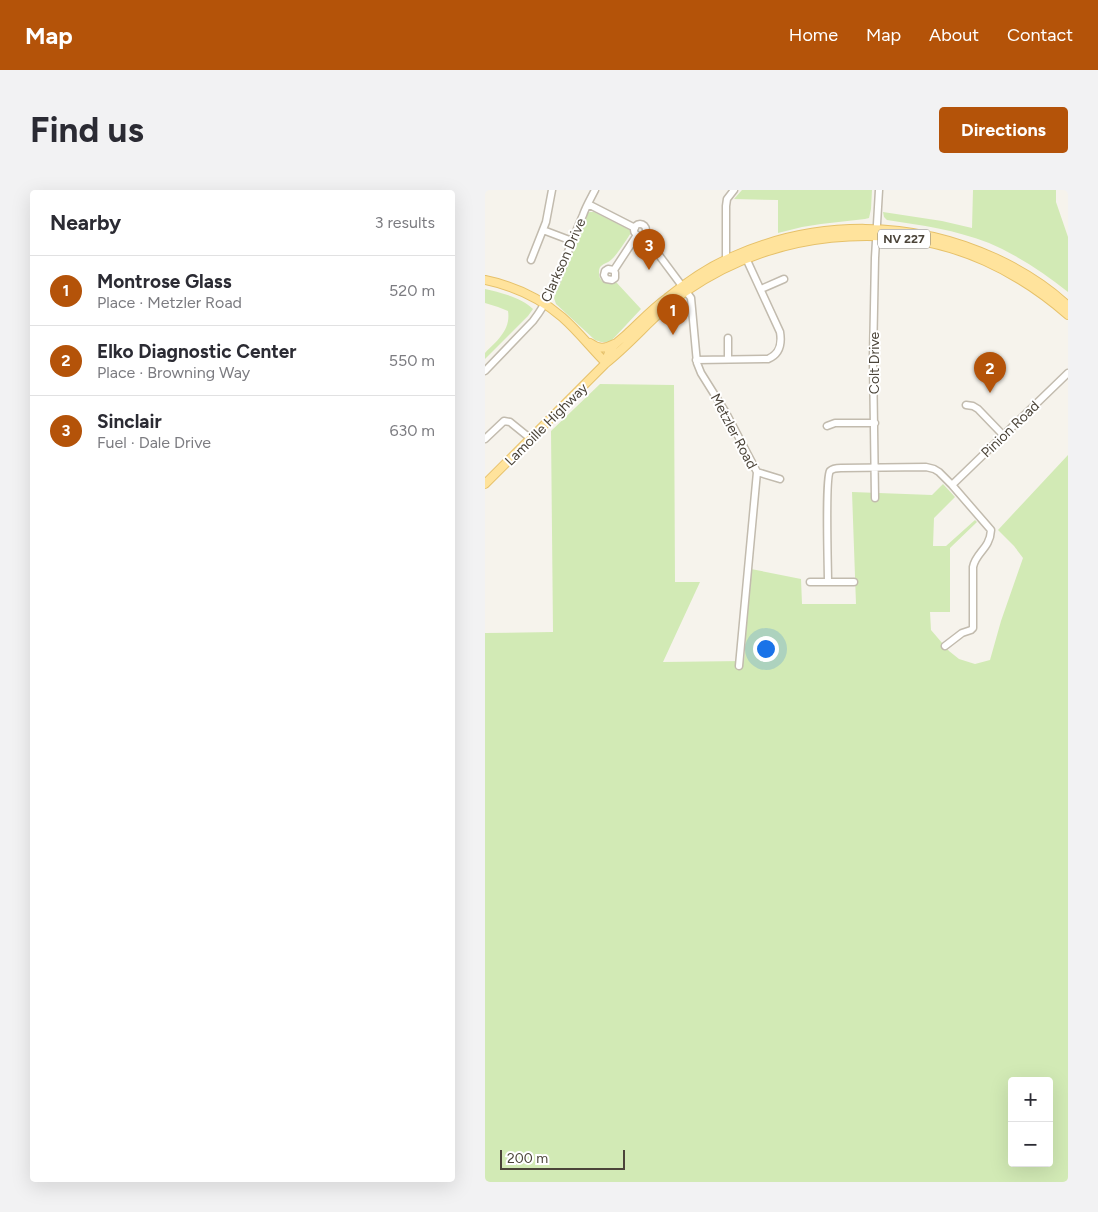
<!DOCTYPE html>
<html lang="en">
<head>
<meta charset="utf-8">
<style>
	:root { --surface:#fff; --page:#f2f2f3; --text:#2b2b33; --muted:#7c7c81; --line:#e1e1e2; --accent:#b45309 }
	body { margin:0; font-family:Figtree,sans-serif; background:var(--page); color:var(--text) }
	.controls { position:absolute; right:15px; bottom:15px; display:grid; overflow:hidden; border-radius:5px; box-shadow:0 5px 20px #0002 }
	.controls button { width:45px; height:45px; display:grid; place-items:center; padding:0; border:0; border-bottom:1px solid var(--line); background:var(--surface); color:var(--text); font:25px sans-serif }
	.scale { position:absolute; left:15px; bottom:12px; width:125px; box-sizing:border-box; padding-left:5px; border:2px solid #4b4439; border-top:0; font-size:14px; line-height:18px; white-space:nowrap; color:#4b4439; -webkit-text-stroke:4px #fff; paint-order:stroke }
	.you { position:absolute; left:280px; top:458px; width:18px; height:18px; margin:-12px; border:4px solid #fff; border-radius:50%; background:#1a73e8; box-shadow:0 0 0 8px #1a73e833 }
	.badge { display:grid; place-items:center; width:32px; height:32px; border-radius:50%; background:var(--accent); color:#fff; font-size:16px; font-weight:700 }
	.pin { position:absolute; translate:-50% -41px; filter:drop-shadow(0 1px 2px #0008) }
	.pin::after { content:''; position:absolute; top:26px; width:18px; height:15px; background:inherit; clip-path:polygon(0 0,100% 0,50% 100%) }
	.list { margin:0; padding:0; list-style:none }
	h2 { display:flex; justify-content:space-between; align-items:center; height:65px; margin:0; padding:0 20px; font-size:21px }
	h2 small { font-size:16px; font-weight:400; color:var(--muted) }
	.list li { display:grid; grid-template-columns:32px 1fr auto; gap:15px; align-items:center; box-sizing:border-box; height:70px; padding:0 20px; border-top:1px solid var(--line) }
	.list b { display:block; font-size:19px; white-space:nowrap }
	.list p { margin:0; font-size:16px; white-space:nowrap; color:var(--muted) }
	.list em { font-size:16px; font-style:normal; color:var(--muted) }
	.map { position:relative; flex:none; width:583px; height:992px; overflow:hidden; border-radius:5px }
	header { display:flex; align-items:center; gap:30px; box-sizing:border-box; height:70px; padding:0 25px; background:var(--accent); color:#fff }
	header strong { font-size:24px }
	nav { display:flex; gap:28px; margin-inline-start:auto; font-size:18px }
	.intro { display:flex; align-items:center; justify-content:space-between; box-sizing:border-box; height:120px; padding:0 30px }
	h1 { margin:0; font-size:35px }
	.button { padding:12px 22px; border-radius:5px; background:var(--accent); color:#fff; font-size:18px; font-weight:700 }
	main { display:flex; gap:30px; padding:0 30px }
	aside { flex:1; background:var(--surface); border-radius:5px; box-shadow:0 5px 20px #0002 }
	.map>svg:first-child { display:block }
	.green { fill:#d2eab5; fill-rule:evenodd }
	.lines { fill:none; stroke-linecap:round; stroke-linejoin:round }
	.minor-casing { stroke:#c2bbae; stroke-width:9 }
	.major-casing { stroke:#e6c16a; stroke-width:10 }
	.minor { stroke:#fff; stroke-width:6 }
	.major { stroke:#ffe39c; stroke-width:8 }
	.labels { text-anchor:middle; stroke-width:4; stroke-linejoin:round; paint-order:stroke }
	.shield { fill:#fff; stroke:#817c74; stroke-width:1 }
	.shield-label { font-size:12px; font-weight:bold; fill:#4b4439 }
	.street-label { font-size:14px; fill:#4b4439; stroke:#fff }
</style>
</head>
<body>
<header>
<strong>Map</strong>
<nav><a>Home</a><a>Map</a><a>About</a><a>Contact</a></nav>
</header>
<div class="intro"><h1>Find us</h1><a class="button">Directions</a></div>
<main>
<aside>
<h2>Nearby<small>3 results</small></h2>
<ul class="list">
<li><span class="badge">1</span><div><b>Montrose Glass</b><p>Place · Metzler Road</p></div><em>520 m</em></li>
<li><span class="badge">2</span><div><b>Elko Diagnostic Center</b><p>Place · Browning Way</p></div><em>550 m</em></li>
<li><span class="badge">3</span><div><b>Sinclair</b><p>Fuel · Dale Drive</p></div><em>630 m</em></li>
</ul>
</aside>
<div class="map">
<svg width="583" height="992" viewBox="0 0 583 992">
	<rect width="100%" height="100%" fill="#f6f3ec"/>
	<path class="green" d="M 257,0 L 387,0 L 386,19 L 384,28 L 380,29 L 336,34 L 317,37 L 293,43 L 293,10 L 249,9 Z
		M 488,0 L 571,0 L 571,12 L 583,47 L 583,102 C 559,83 532,65 504,53 C 471,40 436,35 402,30 L 399,27 L 398,22 L 457,31 L 487,38 Z
		M 105,22 L 109,22 L 147,41 C 142,49 132,65 126,70 C 123,73 119,73 116,76 C 114,78 114,80 114,83 C 114,94 124,94 131,92 L 156,119 L 127,150 L 124,152 L 116,152 L 110,150 L 71,114 L 69,108 L 102,23 Z
		M 0,99 C 14,102 38,108 48,119 L 43,126 L 0,169 L 0,163 C 12,151 26,140 23,121 L 13,117 L 0,113 Z
		M 115,194 L 189,195 L 190,392 L 215,392 L 178,472 L 259,471 L 266,379 L 316,389 L 317,414 L 371,414 L 367,302 L 447,305 L 458,294 L 470,307 L 449,328 L 448,356 L 461,356 L 490,330 L 492,332 L 465,358 L 465,422 L 445,422 L 446,440 L 464,461 L 474,469 L 490,474 L 505,470 L 516,431 L 538,368 L 529,356 L 513,340 L 583,265 L 583,992 L 0,992 L 0,443 L 68,442 L 66,241 ZM 527,891 L 564,891 L 564,973 L 527,973 Z"/>
	<g class="lines">
		<g class="minor-casing">
			<path id="minor" d="M 103,14 L 150,38
				M149 40a6 6 0 1 1 12 0a6 6 0 1 1-12 0Z
				M 58,40 L 87,51
				M 159,45 L 206,108 L 212,173 L 216,183 L 241,223 L 272,282 L 254,476
				M 46,70 L 61,32 L 67,0
				M 241,72 L 241,16 L 242,9 L 249,0
				M 129,80 L 123,79 L 120,81 L 119,85 L 121,89 L 127,90 L 130,88 L 130,83 L 129,80 L 152,45
				M 276,99 L 299,89
				M 243,148 L 243,169
				M 211,170 L 283,169 C 295,164 297,154 295,142 L 260,66
				M 0,181 L 48,131 C 72,100 82,60 98,25 C 101,16 106,8 110,0
				M 481,215 L 488,216 L 493,219 L 519,246
				M 342,236 L 350,233 L 390,233
				M 0,249 L 19,231 L 25,232 L 46,249
				M 272,282 L 295,289
				M 467,295 L 583,183
				M 390,308 L 388,168 L 390,68 L 394,0
				M 325,392 L 369,392
				M 343,392 C 343,376 340,289 345,281 C 348,278 352,278 356,278 L 441,277 L 449,279 L 454,282 L 467,295 L 506,340 C 505,359 491,362 488,377 L 488,438 L 486,440 L 477,443 L 460,456"/>
		</g>
		<g class="major-casing">
			<path id="major" d="M 0,90 C 29,96 55,108 77,127 C 93,141 106,158 121,173
				M 105,153 C 113,159 120,159 129,154
				M 121,173 C 122,169 123,162 126,159 C 130,153 138,148 143,143 C 156,131 168,118 182,108 C 203,91 225,76 249,66 C 333,29 428,30 510,68 C 536,80 562,96 583,116
				M 0,294 L 121,173 C 149,151 171,122 200,102 C 286,42 404,28 500,71 C 531,85 558,103 583,125"/>
		</g>
		<use href="#minor" class="minor"/>
		<use href="#major" class="major"/>
	</g>
	<g class="labels">
		<rect class="shield" x="393" y="39.5" width="52" height="19" rx="4"/>
		<g class="shield-label">
			<text x="419" y="53">NV 227</text>
		</g>
		<g class="street-label">
			<text transform="translate(78 70) rotate(-66)" y="5">Clarkson Drive</text>
			<text transform="translate(389 173) rotate(-90)" y="5">Colt Drive</text>
			<text transform="translate(61 234) rotate(-45)" y="5">Lamoille Highway</text>
			<text transform="translate(525 239) rotate(-44)" y="5">Pinion Road</text>
			<text transform="translate(249 241) rotate(62)" y="5">Metzler Road</text>
		</g>
	</g>
</svg>
<div class="controls">
<button>+</button>
<button>−</button>
</div>
<div class="scale">200 m</div>
<div class="you"></div>
<div class="pin badge" style="left:188px;top:145px">1</div>
<div class="pin badge" style="left:505px;top:203px">2</div>
<div class="pin badge" style="left:164px;top:80px">3</div>
</div>
</main>
</body>
</html>
